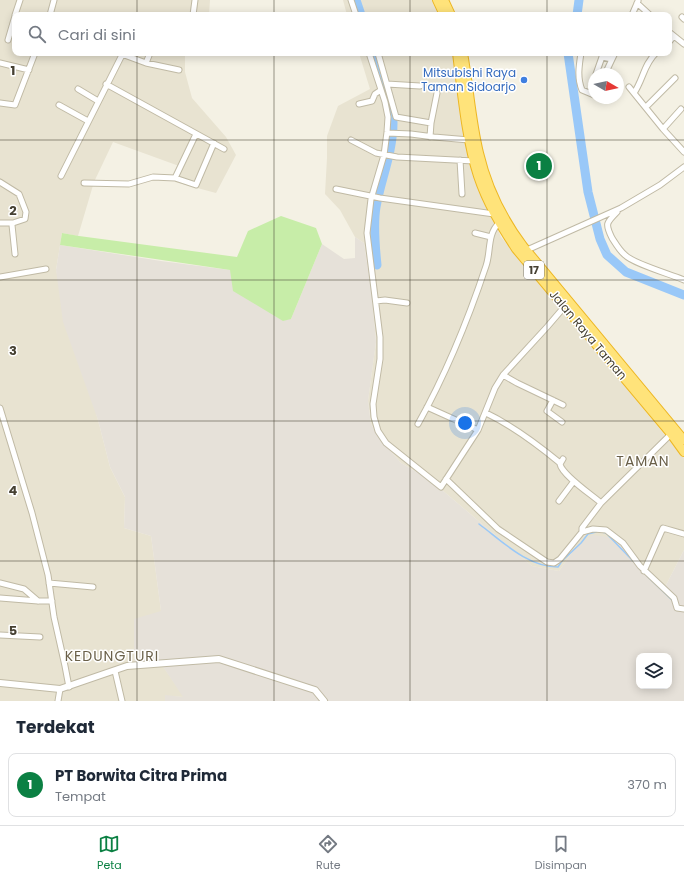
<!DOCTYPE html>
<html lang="id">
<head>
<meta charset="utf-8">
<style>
	:root { --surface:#fff; --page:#f6f6f7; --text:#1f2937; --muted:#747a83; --line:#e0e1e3; --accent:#0b8043 }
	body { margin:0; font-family:Poppins,sans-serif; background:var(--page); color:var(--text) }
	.controls { position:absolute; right:12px; bottom:12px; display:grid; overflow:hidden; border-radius:8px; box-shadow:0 2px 10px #0003 }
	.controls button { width:36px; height:36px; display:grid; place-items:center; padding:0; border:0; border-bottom:1px solid var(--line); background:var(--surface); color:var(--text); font:20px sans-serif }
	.compass { position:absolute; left:588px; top:68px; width:36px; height:36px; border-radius:50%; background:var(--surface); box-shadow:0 2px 10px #0003; rotate:99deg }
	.you { position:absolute; left:465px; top:423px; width:14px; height:14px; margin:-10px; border:3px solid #fff; border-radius:50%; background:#1a73e8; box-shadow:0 0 0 6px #1a73e833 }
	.badge { display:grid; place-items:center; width:26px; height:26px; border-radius:50%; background:var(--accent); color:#fff; font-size:13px; font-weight:700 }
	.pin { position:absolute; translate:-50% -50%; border:2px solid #fff; box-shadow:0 1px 4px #0006 }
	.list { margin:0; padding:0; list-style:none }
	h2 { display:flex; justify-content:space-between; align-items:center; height:52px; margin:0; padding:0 16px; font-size:17px }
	h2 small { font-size:13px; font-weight:400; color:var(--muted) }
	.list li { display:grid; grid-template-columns:26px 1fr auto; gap:12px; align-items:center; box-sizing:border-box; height:64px; margin:0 8px 8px; padding:0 8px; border:1px solid var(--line); border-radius:8px }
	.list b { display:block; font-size:15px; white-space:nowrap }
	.list p { margin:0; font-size:13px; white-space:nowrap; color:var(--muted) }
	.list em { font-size:13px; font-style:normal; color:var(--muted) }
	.icon { flex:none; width:22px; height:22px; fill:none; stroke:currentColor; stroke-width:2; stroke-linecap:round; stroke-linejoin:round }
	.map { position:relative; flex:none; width:684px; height:701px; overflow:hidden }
	.search { position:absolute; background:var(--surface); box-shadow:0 2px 10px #0003; left:12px; right:12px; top:12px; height:44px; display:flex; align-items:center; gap:10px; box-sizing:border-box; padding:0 14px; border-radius:8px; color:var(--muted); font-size:15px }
	.sheet { height:124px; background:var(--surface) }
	nav { display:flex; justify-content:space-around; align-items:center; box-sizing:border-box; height:56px; border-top:1px solid var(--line); background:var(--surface); font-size:11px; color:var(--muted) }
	nav a { display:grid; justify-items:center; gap:2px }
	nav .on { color:var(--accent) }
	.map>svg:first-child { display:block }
	.residential { fill:#e8e3d1 }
	.industrial { fill:#e6e1d9; fill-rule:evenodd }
	.green { fill:#c7eda8 }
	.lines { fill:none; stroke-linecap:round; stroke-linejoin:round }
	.stream { stroke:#99c8f8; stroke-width:1.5 }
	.river { stroke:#99c8f8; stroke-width:9 }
	.minor-casing { stroke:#c0baa5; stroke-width:7 }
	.tertiary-casing { stroke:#c0baa5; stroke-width:8 }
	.trunk-casing { stroke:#edb724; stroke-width:10 }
	.minor { stroke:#fff; stroke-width:5 }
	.tertiary { stroke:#fff; stroke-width:6 }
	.trunk { stroke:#ffe37a; stroke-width:8 }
	.grid { fill:none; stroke:#464133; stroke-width:1; stroke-opacity:0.55 }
	.shop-dot { fill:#3f7fe0; stroke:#fff; stroke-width:1.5 }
	.labels { text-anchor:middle; stroke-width:3; stroke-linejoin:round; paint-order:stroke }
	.shield { fill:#fff; stroke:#7e7a70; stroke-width:1 }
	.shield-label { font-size:11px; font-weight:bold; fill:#464133 }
	.shop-label { font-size:12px; fill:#366cbe; stroke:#fff; text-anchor:end }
	.street-label { font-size:12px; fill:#464133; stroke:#fff }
	.quarter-label { font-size:14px; letter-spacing:1px; fill:#6a6049; stroke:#fff }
	.grid-label { font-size:13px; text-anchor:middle; font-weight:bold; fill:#464133; stroke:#fff; stroke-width:3; stroke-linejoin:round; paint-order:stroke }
</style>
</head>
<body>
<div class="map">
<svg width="684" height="701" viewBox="0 0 684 701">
	<rect width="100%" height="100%" fill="#f4f1e4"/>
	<path class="residential" d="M 0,0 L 210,0 L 209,15 L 15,15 L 15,53 L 185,53 L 185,72 L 192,98 L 226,137 L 236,155 L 216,193 L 175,182 L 179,166 L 113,142 L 94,182 L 78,236 L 62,233 L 56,270 L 98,420 L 110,467 L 125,497 L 124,528 L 151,536 L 161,611 L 135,662 L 158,659 L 184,697 L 165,696 L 165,701 L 0,701 Z
		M 343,0 L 433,0 L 440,15 L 347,15 Z
		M 359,53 L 453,53 L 483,194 L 501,237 L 684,458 L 684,550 L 664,589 L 575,548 L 559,571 L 532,566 L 429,479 L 401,463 L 380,439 L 371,424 L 368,401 L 376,342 L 372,295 L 364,243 L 355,237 L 340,210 L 325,194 L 327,158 L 327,136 L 338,106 L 370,89 Z"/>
	<path class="industrial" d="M 355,237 L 364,243 L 372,295 L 376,342 L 368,401 L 371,424 L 380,439 L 401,463 L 429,479 L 532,566 L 559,571 L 575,548 L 592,535 L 616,538 L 664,589 L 684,550 L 684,701 L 165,701 L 165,695 L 183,697 L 158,659 L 134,662 L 134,619 L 161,611 L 151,536 L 124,528 L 125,497 L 110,467 L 98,420 L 63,322 L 56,270 L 60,245 L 161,261 L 230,270 L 291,319 L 322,244 L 344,259 L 355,258 ZM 639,656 L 669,656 L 669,686 L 639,686 Z"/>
	<path class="green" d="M 281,216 L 316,228 L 322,244 L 291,319 L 283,321 L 233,291 L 230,270 L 60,245 L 62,233 L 79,236 L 237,257 L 248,231 Z"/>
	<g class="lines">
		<path class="stream" d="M 479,524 C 502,541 527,567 558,567 L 562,561 L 581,543 L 588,534 L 596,532
			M 602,532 L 606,533 L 634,562
			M 647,576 L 673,601"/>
		<path class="river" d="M 356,0 L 361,15
			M 577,15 L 579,0
			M 373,53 C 381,75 393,100 393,123 C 393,152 381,179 376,207 C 373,225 375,246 377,265
			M 568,53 L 588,192 L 600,239 L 607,255 L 626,272 L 684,295"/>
		<g class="minor-casing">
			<path id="minor" d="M 351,0 L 356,15
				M 637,3 L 650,15
				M 15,15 L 20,0
				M 50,15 L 54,0
				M 193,15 L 195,0
				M 632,15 L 638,1
				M 682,17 L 684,19
				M 669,32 L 684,44
				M 8,40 L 15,16
				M 669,42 L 674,36
				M 119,53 L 146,63 L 179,70
				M 369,53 L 385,102 L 388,117 L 387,132 L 384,155 L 371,199 L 367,233 L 380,337 L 380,359 L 373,404 L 374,417 L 378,431 L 386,443 L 441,487 L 478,430 L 495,388 L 503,375 L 547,327 L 565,306
				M 378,53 L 396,117 L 431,123
				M 581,53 C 579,66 577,78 582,90 L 594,95
				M 602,53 L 602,57 L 612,59
				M 0,63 L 29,70
				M 146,63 L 150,53
				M 596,74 L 602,57
				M 605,74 L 615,53
				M 106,84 L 224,149
				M 387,84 L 420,86
				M 629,87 L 663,129 L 684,152
				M 78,89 L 98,101
				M 634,93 C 643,80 644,64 656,53
				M 0,103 L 15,105 L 35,53
				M 359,104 L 372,101 L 375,94 L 381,90
				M 59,105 L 88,121
				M 646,107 L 675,78
				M 663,129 L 681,109
				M 387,133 L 411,134 L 434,137 L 469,140
				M 430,137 L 431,123 L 437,93
				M 351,140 L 376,153 L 397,157 L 474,161
				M 460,160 L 462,194
				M 61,176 L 122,55
				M 175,178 L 196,134
				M 0,182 L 19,194 L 26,212 L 25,219 L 13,223 L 12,225 L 15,254
				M 84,183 L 129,184 L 153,177 L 175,178 L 196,185 L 214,143
				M 336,189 L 380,198 L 494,214
				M 617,212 C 606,223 605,224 612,238 C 616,244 619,250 625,255 C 634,264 670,274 684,280
				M 0,223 L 13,223
				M 475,233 L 491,237
				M 527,250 L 621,208 L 660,185 L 684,167
				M 0,277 L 46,269
				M 376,301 L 385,300 L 407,303
				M 503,375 L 517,383 L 563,405
				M 553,400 L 547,411 L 562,422
				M 427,407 L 478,430
				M 0,408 L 32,513 L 48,575 L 54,617 L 65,666 L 69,687
				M 486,413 C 513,426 537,444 560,463
				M 418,424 C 446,374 468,320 486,266 C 491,252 487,234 499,223
				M 563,459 L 560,464 C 562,475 592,495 601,503
				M 446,479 L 498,529 L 547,562 L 554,563 L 560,559 L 582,532 L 593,529 L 606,530 L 623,543 L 640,566 L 674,598 L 677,608 L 684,609
				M 559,501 L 574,481
				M 582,532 L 582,528 L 601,503 L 671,434
				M 644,571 L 663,528 L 684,534
				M 0,583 L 24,589 L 38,601
				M 49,583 L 93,587
				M 0,598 L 38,601 L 52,601
				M 0,635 L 40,637
				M 115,671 L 122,701
				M 58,701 L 60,689"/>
		</g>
		<g class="tertiary-casing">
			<path id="tertiary" d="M 0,683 L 60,689 L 127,666 L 219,659 L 315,690 L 324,701"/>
		</g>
		<g class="trunk-casing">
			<path id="trunk" d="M 437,0 L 444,15
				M 444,0 L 451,15
				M 457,53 C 462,92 466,139 478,176 C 487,203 501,226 516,249 L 671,434 L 684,452
				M 463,53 C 469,86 471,120 479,153 C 487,187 502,218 523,246 L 684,440"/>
		</g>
		<use href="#minor" class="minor"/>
		<use href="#tertiary" class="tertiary"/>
		<use href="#trunk" class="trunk"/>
	</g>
	<path class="grid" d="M 137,0 L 137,15M 274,0 L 274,15M 410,0 L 410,15M 547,0 L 547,15M 137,53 L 137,701M 274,53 L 274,701M 410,53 L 410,701M 547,53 L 547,701M 0,140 L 684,140M 0,280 L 684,280M 0,421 L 684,421M 0,561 L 684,561"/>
	<circle class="shop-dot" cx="524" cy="80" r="4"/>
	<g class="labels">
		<rect class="shield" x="524" y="261" width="20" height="18" rx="3"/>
		<g class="shield-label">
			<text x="534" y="274">17</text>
		</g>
		<g class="shop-label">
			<text x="516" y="77">Mitsubishi Raya<tspan x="516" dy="14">Taman Sidoarjo</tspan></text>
		</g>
		<g class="street-label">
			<text transform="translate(588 335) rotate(50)" y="4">Jalan Raya Taman</text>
		</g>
		<g class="quarter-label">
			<text x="643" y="466">TAMAN</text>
			<text x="112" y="661">KEDUNGTURI</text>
		</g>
	</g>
	<g class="grid-label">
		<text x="13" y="75">1</text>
		<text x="13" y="215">2</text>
		<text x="13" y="355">3</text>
		<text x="13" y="495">4</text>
		<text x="13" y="635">5</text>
	</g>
</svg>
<div class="controls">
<button><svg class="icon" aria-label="layers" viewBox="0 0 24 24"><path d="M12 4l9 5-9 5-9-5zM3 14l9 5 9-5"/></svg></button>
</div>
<svg class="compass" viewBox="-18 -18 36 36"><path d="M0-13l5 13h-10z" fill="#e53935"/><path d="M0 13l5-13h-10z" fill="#747a83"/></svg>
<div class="you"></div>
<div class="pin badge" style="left:539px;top:166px">1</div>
<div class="search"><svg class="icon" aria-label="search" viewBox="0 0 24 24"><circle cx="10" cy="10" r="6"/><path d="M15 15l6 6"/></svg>Cari di sini</div>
</div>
<section class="sheet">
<h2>Terdekat<small></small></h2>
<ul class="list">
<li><span class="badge">1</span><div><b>PT Borwita Citra Prima</b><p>Tempat</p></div><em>370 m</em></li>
</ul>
</section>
<nav>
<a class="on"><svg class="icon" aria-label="map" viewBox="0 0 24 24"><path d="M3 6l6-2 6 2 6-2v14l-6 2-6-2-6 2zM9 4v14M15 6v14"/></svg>Peta</a>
<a><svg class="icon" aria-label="directions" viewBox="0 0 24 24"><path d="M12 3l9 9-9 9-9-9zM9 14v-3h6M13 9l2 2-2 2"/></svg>Rute</a>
<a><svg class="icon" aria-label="saved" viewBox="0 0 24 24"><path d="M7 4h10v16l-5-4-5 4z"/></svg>Disimpan</a>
</nav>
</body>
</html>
